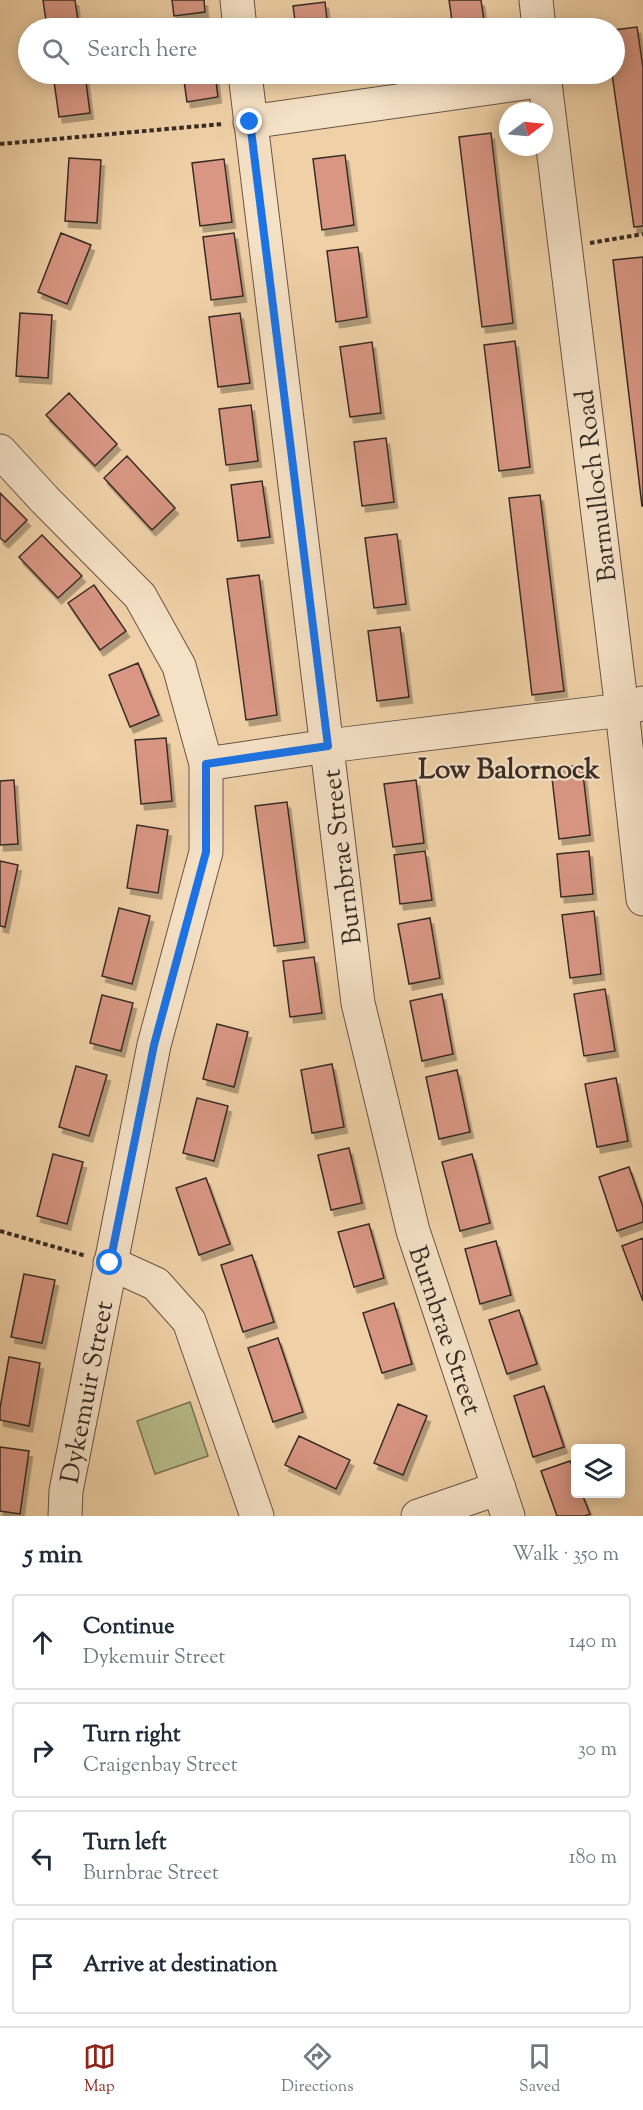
<!DOCTYPE html>
<html lang="en">
<head>
<meta charset="utf-8">
<style>
	:root { --surface:#fff; --page:#f6f6f7; --text:#1f2937; --muted:#747a83; --line:#e0e1e3; --accent:#8f2418 }
	body { margin:0; font-family:"Sorts Mill Goudy",serif; background:var(--page); color:var(--text) }
	.controls { position:absolute; right:18px; bottom:18px; display:grid; overflow:hidden; border-radius:6px; box-shadow:0 3px 15px #0003 }
	.controls button { width:54px; height:54px; display:grid; place-items:center; padding:0; border:0; border-bottom:2px solid var(--line); background:var(--surface); color:var(--text); font:30px sans-serif }
	.compass { position:absolute; left:499px; top:102px; width:54px; height:54px; border-radius:50%; background:var(--surface); box-shadow:0 3px 15px #0003; rotate:74deg }
	.stop { position:absolute; width:18px; height:18px; margin:-14px; border:4px solid #1a73e8; border-radius:50%; background:#fff }
	.stop.end { background:#1a73e8; border-color:#fff; box-shadow:0 2px 6px #0008 }
	.list { margin:0; padding:0; list-style:none }
	h2 { display:flex; justify-content:space-between; align-items:center; height:78px; margin:0; padding:0 24px; font-size:26px }
	h2 small { font-size:20px; font-weight:400; color:var(--muted) }
	.list li { display:grid; grid-template-columns:39px 1fr auto; gap:18px; align-items:center; box-sizing:border-box; height:96px; margin:0 12px 12px; padding:0 12px; border:2px solid var(--line); border-radius:6px }
	.list b { display:block; font-size:22px; white-space:nowrap }
	.list p { margin:0; font-size:20px; white-space:nowrap; color:var(--muted) }
	.list em { font-size:20px; font-style:normal; color:var(--muted) }
	.icon { flex:none; width:33px; height:33px; fill:none; stroke:currentColor; stroke-width:2; stroke-linecap:round; stroke-linejoin:round }
	.map { position:relative; flex:none; width:643px; height:1516px; overflow:hidden }
	.search { position:absolute; background:var(--surface); box-shadow:0 3px 15px #0003; left:18px; right:18px; top:18px; height:66px; display:flex; align-items:center; gap:15px; box-sizing:border-box; padding:0 21px; border-radius:33px; color:var(--muted); font-size:22px }
	.sheet { height:510px; background:var(--surface) }
	nav { display:flex; justify-content:space-around; align-items:center; box-sizing:border-box; height:84px; border-top:2px solid var(--line); background:var(--surface); font-size:16px; color:var(--muted) }
	nav a { display:grid; justify-items:center; gap:3px }
	nav .on { color:var(--accent) }
	.map>svg:first-child { display:block }
	.green { fill:#b7bc89; stroke:#787457; stroke-width:1.5 }
	.building { fill:#d89683; stroke:#392b25; stroke-width:1.5; filter:url(#shadow) }
	.lines { fill:none; stroke-linecap:round; stroke-linejoin:round }
	.minor-casing { stroke:#675446; stroke-width:35 }
	.path { stroke:#392b25; stroke-width:4; stroke-dasharray:4.5 3; stroke-linecap:butt }
	.minor { stroke:#f5e1c6; stroke-width:33 }
	.route { stroke:#1a73e8; stroke-width:8 }
	.labels { text-anchor:middle; stroke-width:4.5; stroke-linejoin:round; paint-order:stroke }
	.street-label { font-size:26px; fill:#392b25; stroke:#f5e1c6 }
	.quarter-label { font-size:28px; font-weight:bold; fill:#392b25; stroke:#f5e1c6 }
</style>
</head>
<body>
<div class="map">
<svg width="643" height="1516" viewBox="0 0 643 1516">
	<defs>
		<filter id="shadow"><feDropShadow dx="3.5" dy="6" stdDeviation="0" flood-color="#0004"/></filter>
	</defs>
	<rect width="100%" height="100%" fill="#f0d1a7"/>
	<filter id="stains"><feTurbulence type="fractalNoise" baseFrequency=".00333" numOctaves="4"/><feColorMatrix values="0 0 0 0 .2 0 0 0 0 .09 0 0 0 0 .02 0 0 0 .5 -.17"/></filter>
	<radialGradient id="worn" r=".72"><stop offset=".6" stop-color="#630" stop-opacity="0"/><stop offset="1" stop-color="#630" stop-opacity=".3"/></radialGradient>
	<path class="green" d="M 190,1402 L 208,1456 L 155,1474 L 137,1421 Z"/>
	<path class="building" d="M 43,0 L 75,0 L 79,28 L 47,28 Z
		M 172,0 L 204,0 L 205,12 L 174,16 Z
		M 449,0 L 481,0 L 485,28 L 453,28 Z
		M 325,2 L 328,28 L 296,28 L 293,6 Z
		M 637,27 L 643,68 L 643,226 L 634,227 L 612,74 L 614,74 L 614,30 Z
		M 53,74 L 85,74 L 90,113 L 59,117 Z
		M 183,74 L 215,74 L 218,97 L 187,102 Z
		M 491,133 L 513,323 L 482,327 L 459,137 Z
		M 345,155 L 354,225 L 322,230 L 313,159 Z
		M 69,158 L 101,160 L 97,223 L 65,221 Z
		M 224,159 L 232,222 L 200,226 L 192,163 Z
		M 61,233 L 91,245 L 67,304 L 38,292 Z
		M 234,233 L 243,296 L 211,300 L 203,237 Z
		M 358,247 L 367,317 L 336,322 L 327,251 Z
		M 643,257 L 643,506 L 642,506 L 613,260 Z
		M 20,313 L 52,315 L 48,378 L 16,376 Z
		M 240,313 L 250,383 L 218,387 L 209,317 Z
		M 515,341 L 530,467 L 499,471 L 484,345 Z
		M 372,342 L 381,413 L 350,417 L 340,347 Z
		M 69,393 L 117,444 L 95,466 L 46,415 Z
		M 251,405 L 258,461 L 226,465 L 219,409 Z
		M 386,438 L 394,502 L 362,506 L 354,442 Z
		M 127,456 L 175,508 L 152,530 L 104,478 Z
		M 262,481 L 270,537 L 238,541 L 231,485 Z
		M 0,493 L 27,520 L 5,542 L 0,538 Z
		M 540,495 L 564,691 L 532,695 L 509,498 Z
		M 397,534 L 406,604 L 374,608 L 365,538 Z
		M 42,535 L 82,576 L 58,598 L 19,557 Z
		M 259,575 L 277,715 L 246,720 L 227,579 Z
		M 94,585 L 126,631 L 100,650 L 68,603 Z
		M 400,627 L 409,697 L 377,701 L 368,631 Z
		M 138,663 L 159,715 L 130,727 L 109,675 Z
		M 166,738 L 172,801 L 141,804 L 135,740 Z
		M 582,765 L 590,835 L 559,839 L 551,769 Z
		M 14,780 L 18,844 L 0,845 L 0,781 Z
		M 416,780 L 424,843 L 393,847 L 384,784 Z
		M 287,802 L 305,942 L 274,946 L 255,806 Z
		M 137,825 L 168,830 L 158,893 L 127,888 Z
		M 425,851 L 432,900 L 400,904 L 394,855 Z
		M 589,851 L 593,894 L 561,897 L 557,854 Z
		M 0,861 L 18,865 L 5,927 L 0,926 Z
		M 119,908 L 150,916 L 132,984 L 102,976 Z
		M 594,911 L 601,974 L 570,978 L 562,915 Z
		M 430,918 L 440,978 L 409,984 L 398,924 Z
		M 314,957 L 322,1013 L 290,1017 L 283,961 Z
		M 605,989 L 615,1051 L 584,1056 L 574,994 Z
		M 442,994 L 453,1054 L 422,1061 L 410,1001 Z
		M 102,995 L 133,1003 L 121,1051 L 90,1043 Z
		M 217,1024 L 248,1032 L 234,1087 L 203,1079 Z
		M 332,1064 L 344,1127 L 312,1133 L 301,1070 Z
		M 76,1066 L 107,1075 L 89,1136 L 59,1127 Z
		M 457,1070 L 470,1132 L 439,1139 L 426,1077 Z
		M 616,1078 L 628,1141 L 597,1147 L 585,1084 Z
		M 197,1098 L 228,1106 L 214,1161 L 183,1153 Z
		M 349,1148 L 362,1203 L 331,1210 L 318,1155 Z
		M 53,1154 L 83,1162 L 67,1224 L 37,1216 Z
		M 472,1154 L 490,1223 L 460,1231 L 442,1162 Z
		M 629,1167 L 643,1207 L 643,1222 L 617,1231 L 599,1177 Z
		M 206,1178 L 230,1244 L 199,1255 L 176,1188 Z
		M 369,1224 L 384,1278 L 354,1287 L 338,1232 Z
		M 643,1238 L 643,1301 L 622,1246 Z
		M 496,1241 L 511,1295 L 480,1304 L 465,1249 Z
		M 252,1255 L 274,1322 L 243,1332 L 221,1265 Z
		M 24,1274 L 55,1280 L 42,1343 L 11,1337 Z
		M 394,1303 L 412,1364 L 382,1373 L 363,1313 Z
		M 519,1310 L 537,1364 L 507,1374 L 489,1320 Z
		M 278,1338 L 303,1412 L 273,1422 L 248,1348 Z
		M 9,1357 L 40,1363 L 29,1426 L 0,1420 L 0,1408 Z
		M 544,1386 L 564,1447 L 533,1457 L 514,1396 Z
		M 398,1404 L 427,1416 L 403,1475 L 374,1463 Z
		M 299,1436 L 350,1460 L 336,1489 L 285,1465 Z
		M 0,1447 L 29,1451 L 20,1514 L 0,1511 Z
		M 570,1461 L 576,1475 L 576,1494 L 582,1494 L 590,1514 L 585,1516 L 557,1516 L 541,1471 Z"/>
	<g class="lines">
		<g class="minor-casing">
			<path id="minor" d="M 237,0 L 240,28
				M 536,0 L 539,28
				M 245,74 L 358,1003 L 413,1231 L 508,1516
				M 544,74 L 622,710 L 643,899
				M 250,122 L 545,80
				M 0,451 L 45,500 L 140,596 L 179,666 L 206,764 L 206,852 L 154,1045 L 66,1491 L 65,1516
				M 206,764 L 328,746 L 622,710 L 643,703
				M 110,1263 L 156,1284 L 189,1321 L 257,1516
				M 418,1516 L 499,1488"/>
		</g>
		<path class="path" d="M 0,144 L 223,124
			M 590,243 L 643,234
			M 0,1231 L 86,1256"/>
		<use href="#minor" class="minor"/>
	</g>
	<g class="lines">
		<path class="route" d="M 110,1263 L 154,1045 L 206,852 L 206,764 L 328,746 L 250,122"/>
	</g>
	<g class="labels">
		<g class="street-label">
			<text transform="translate(595 486) rotate(-97)" y="9">Barmulloch Road</text>
			<text transform="translate(341 857) rotate(-97)" y="9">Burnbrae Street</text>
			<text transform="translate(446 1330) rotate(71)" y="9">Burnbrae Street</text>
			<text transform="translate(86 1392) rotate(-79)" y="9">Dykemuir Street</text>
		</g>
		<g class="quarter-label">
			<text x="509" y="778">Low Balornock</text>
		</g>
	</g>
	<rect width="100%" height="100%" filter="url(#stains)"/>
	<rect width="100%" height="100%" fill="url(#worn)"/>
</svg>
<div class="controls">
<button><svg class="icon" aria-label="layers" viewBox="0 0 24 24"><path d="M12 4l9 5-9 5-9-5zM3 14l9 5 9-5"/></svg></button>
</div>
<svg class="compass" viewBox="-18 -18 36 36"><path d="M0-13l5 13h-10z" fill="#e53935"/><path d="M0 13l5-13h-10z" fill="#747a83"/></svg>
<div class="stop" style="left:110px;top:1263px"></div>
<div class="stop end" style="left:250px;top:122px"></div>
<div class="search"><svg class="icon" aria-label="search" viewBox="0 0 24 24"><circle cx="10" cy="10" r="6"/><path d="M15 15l6 6"/></svg>Search here</div>
</div>
<section class="sheet">
<h2>5 min<small>Walk · 350 m</small></h2>
<ul class="list">
<li><svg class="icon" aria-label="ahead" viewBox="0 0 24 24"><path d="M12 20V5M6 11l6-6 6 6"/></svg><div><b>Continue</b><p>Dykemuir Street</p></div><em>140 m</em></li>
<li><svg class="icon" aria-label="right" viewBox="0 0 24 24"><path d="M7 20v-9h11M14 6l5 5-5 5"/></svg><div><b>Turn right</b><p>Craigenbay Street</p></div><em>30 m</em></li>
<li><svg class="icon" aria-label="left" viewBox="0 0 24 24"><path d="M17 20v-9H6M10 6l-5 5 5 5"/></svg><div><b>Turn left</b><p>Burnbrae Street</p></div><em>180 m</em></li>
<li><svg class="icon" aria-label="arrive" viewBox="0 0 24 24"><path d="M6 21V4h12l-3 4 3 4H6"/></svg><div><b>Arrive at destination</b></div></li>
</ul>
</section>
<nav>
<a class="on"><svg class="icon" aria-label="map" viewBox="0 0 24 24"><path d="M3 6l6-2 6 2 6-2v14l-6 2-6-2-6 2zM9 4v14M15 6v14"/></svg>Map</a>
<a><svg class="icon" aria-label="directions" viewBox="0 0 24 24"><path d="M12 3l9 9-9 9-9-9zM9 14v-3h6M13 9l2 2-2 2"/></svg>Directions</a>
<a><svg class="icon" aria-label="saved" viewBox="0 0 24 24"><path d="M7 4h10v16l-5-4-5 4z"/></svg>Saved</a>
</nav>
</body>
</html>
